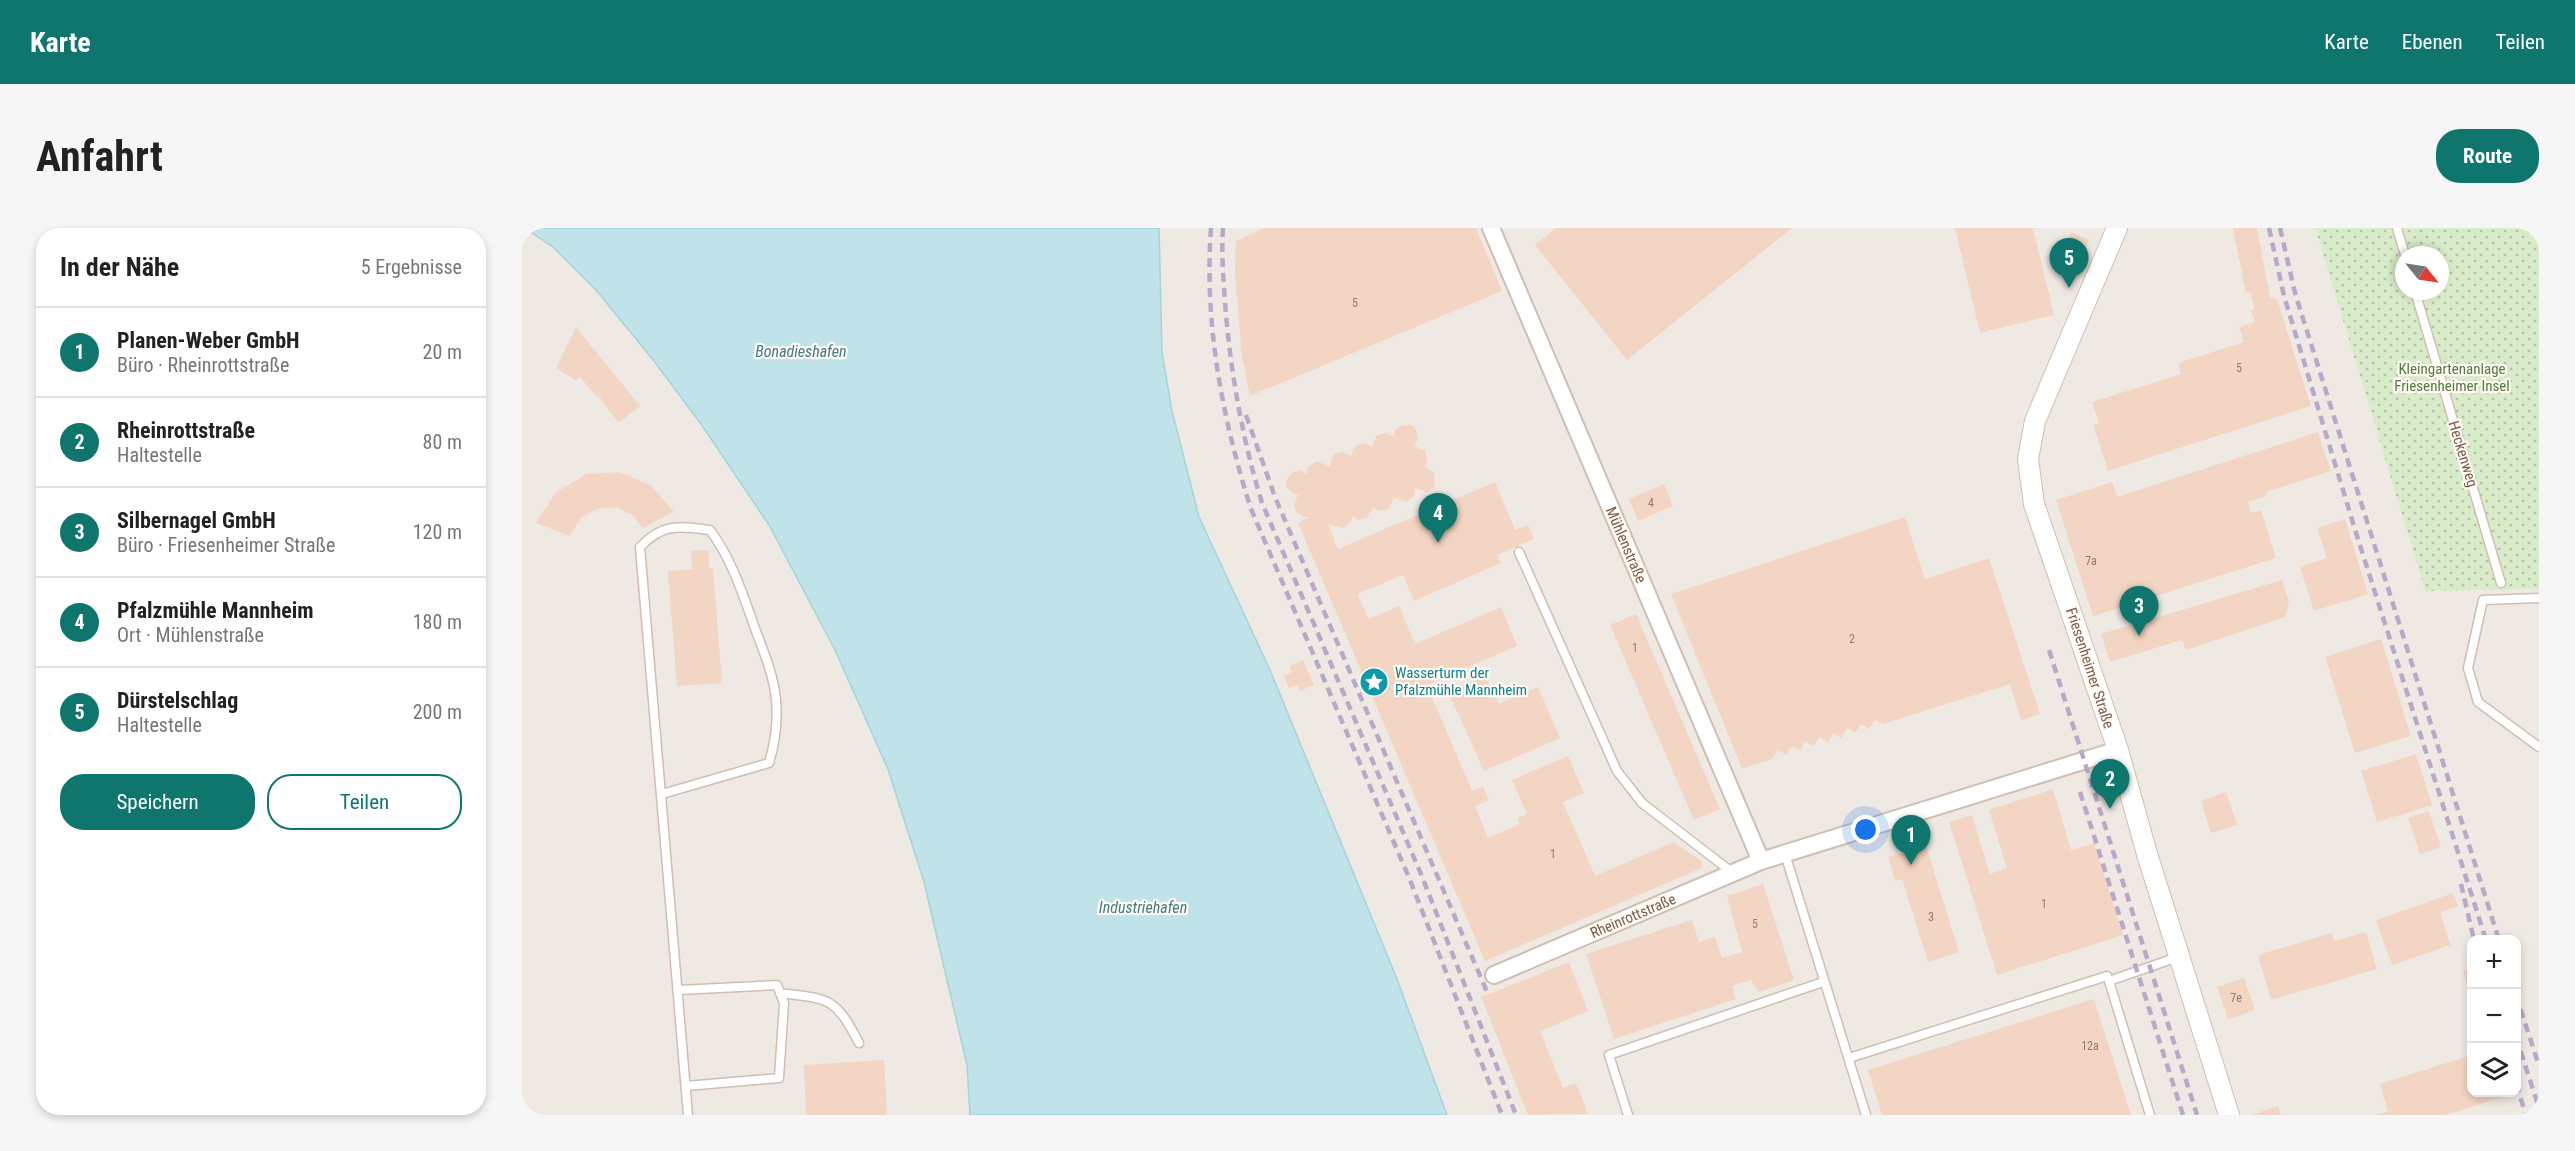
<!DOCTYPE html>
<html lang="de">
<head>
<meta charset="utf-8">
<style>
	:root { --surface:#fff; --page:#f6f6f6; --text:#222; --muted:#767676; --line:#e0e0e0; --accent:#0f766e }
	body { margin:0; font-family:"Roboto Condensed",sans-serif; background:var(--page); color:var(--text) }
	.controls { position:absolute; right:18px; bottom:18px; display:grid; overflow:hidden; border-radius:12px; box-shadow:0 3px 9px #0003 }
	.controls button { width:54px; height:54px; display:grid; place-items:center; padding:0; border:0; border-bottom:2px solid var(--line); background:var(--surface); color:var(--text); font:30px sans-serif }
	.compass { position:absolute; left:1873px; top:18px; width:54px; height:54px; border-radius:50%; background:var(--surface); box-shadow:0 3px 9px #0003; rotate:120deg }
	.you { position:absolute; left:1344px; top:602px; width:21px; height:21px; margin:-15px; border:4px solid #fff; border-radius:50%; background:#1a73e8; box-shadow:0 0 0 9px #1a73e833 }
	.badge { display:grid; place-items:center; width:39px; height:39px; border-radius:50%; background:var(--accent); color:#fff; font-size:20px; font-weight:700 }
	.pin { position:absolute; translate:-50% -50px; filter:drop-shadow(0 2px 3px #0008) }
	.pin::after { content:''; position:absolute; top:32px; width:21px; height:18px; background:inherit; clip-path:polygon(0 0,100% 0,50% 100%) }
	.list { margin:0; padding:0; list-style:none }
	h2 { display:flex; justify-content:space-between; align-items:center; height:78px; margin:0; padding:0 24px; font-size:26px }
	h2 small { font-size:20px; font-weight:400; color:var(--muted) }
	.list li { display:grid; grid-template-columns:39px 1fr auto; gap:18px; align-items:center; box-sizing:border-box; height:90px; padding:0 24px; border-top:2px solid var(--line) }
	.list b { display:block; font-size:22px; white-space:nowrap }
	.list p { margin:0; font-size:20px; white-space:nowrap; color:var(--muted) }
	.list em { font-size:20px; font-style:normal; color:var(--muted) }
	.actions { display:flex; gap:12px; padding:18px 24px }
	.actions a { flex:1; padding:14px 0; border:2px solid var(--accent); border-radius:24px; text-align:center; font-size:21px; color:var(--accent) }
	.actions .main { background:var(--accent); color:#fff }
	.icon { flex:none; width:33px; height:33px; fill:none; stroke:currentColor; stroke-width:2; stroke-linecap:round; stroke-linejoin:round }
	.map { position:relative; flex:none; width:2017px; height:887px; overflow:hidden; border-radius:24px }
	header { display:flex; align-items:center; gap:36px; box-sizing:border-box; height:84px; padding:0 30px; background:var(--accent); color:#fff }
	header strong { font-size:28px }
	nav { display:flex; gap:33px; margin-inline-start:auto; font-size:21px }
	.intro { display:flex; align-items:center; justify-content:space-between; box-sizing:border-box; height:144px; padding:0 36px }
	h1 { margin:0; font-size:42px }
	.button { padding:15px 27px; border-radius:24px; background:var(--accent); color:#fff; font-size:21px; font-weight:700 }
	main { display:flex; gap:36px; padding:0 36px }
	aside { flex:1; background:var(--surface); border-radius:24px; box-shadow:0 3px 9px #0003 }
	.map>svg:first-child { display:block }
	.industrial { fill:#efe9e4; fill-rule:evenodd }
	.green { fill:url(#green-dots); fill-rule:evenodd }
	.water { fill:#bfe3e8; stroke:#a5d3da; stroke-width:1.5 }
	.building { fill:#f3d5c3 }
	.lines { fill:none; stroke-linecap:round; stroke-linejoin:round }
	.service-casing { stroke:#d1beb0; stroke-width:11 }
	.minor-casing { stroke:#d1beb0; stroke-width:20 }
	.tertiary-casing { stroke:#d1beb0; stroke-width:22 }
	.service { stroke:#fff; stroke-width:8 }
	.minor { stroke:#fff; stroke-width:16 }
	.tertiary { stroke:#fff; stroke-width:20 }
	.rail { stroke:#b9a8c9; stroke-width:4.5; stroke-dasharray:9 6; stroke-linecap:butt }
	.labels { text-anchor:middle; stroke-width:4.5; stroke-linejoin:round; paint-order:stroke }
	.number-label { font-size:12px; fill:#987a6a }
	.park-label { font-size:15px; fill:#537a41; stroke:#fffaf3 }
	.street-label { font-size:15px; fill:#7a5c4d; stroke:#fffaf3 }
	.culture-label { font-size:15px; fill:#0d838f; stroke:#fffaf3; text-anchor:start }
	.water-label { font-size:16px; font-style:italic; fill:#437c86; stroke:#fffaf3 }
</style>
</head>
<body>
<header>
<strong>Karte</strong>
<nav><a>Karte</a><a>Ebenen</a><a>Teilen</a></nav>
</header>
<div class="intro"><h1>Anfahrt</h1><a class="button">Route</a></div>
<main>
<aside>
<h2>In der Nähe<small>5 Ergebnisse</small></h2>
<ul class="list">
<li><span class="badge">1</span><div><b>Planen-Weber GmbH</b><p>Büro · Rheinrottstraße</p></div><em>20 m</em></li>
<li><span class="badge">2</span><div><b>Rheinrottstraße</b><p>Haltestelle</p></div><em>80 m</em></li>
<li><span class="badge">3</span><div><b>Silbernagel GmbH</b><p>Büro · Friesenheimer Straße</p></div><em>120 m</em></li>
<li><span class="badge">4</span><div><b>Pfalzmühle Mannheim</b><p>Ort · Mühlenstraße</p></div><em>180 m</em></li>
<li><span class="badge">5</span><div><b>Dürstelschlag</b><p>Haltestelle</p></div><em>200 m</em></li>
</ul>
<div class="actions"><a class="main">Speichern</a><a>Teilen</a></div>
</aside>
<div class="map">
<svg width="2017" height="887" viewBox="0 0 2017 887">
	<defs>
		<pattern id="green-dots" width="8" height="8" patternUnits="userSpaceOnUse" patternTransform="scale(1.5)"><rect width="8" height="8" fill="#d8ecc9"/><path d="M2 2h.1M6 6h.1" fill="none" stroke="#b4c2a5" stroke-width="1.8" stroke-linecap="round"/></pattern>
	</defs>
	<rect width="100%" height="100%" fill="#fdf6ec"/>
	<path class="industrial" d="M 0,0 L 30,18 L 74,62 L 132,133 L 179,196 L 247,297 L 313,422 L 366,541 L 402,654 L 445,837 L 448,887 L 0,887 Z
		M 637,0 L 1793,0 L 1903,363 L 2017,361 L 2017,887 L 925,887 L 875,751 L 748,442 L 677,289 L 650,183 L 640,125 ZM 1950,712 L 1994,712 L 1994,864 L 1950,864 Z"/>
	<path class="green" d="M 1793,0 L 2017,0 L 2017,361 L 1903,363 ZM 1882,27 L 1918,27 L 1918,63 L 1882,63 Z"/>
	<path class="water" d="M 2,0 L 637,0 L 640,125 L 650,183 L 677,289 L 748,442 L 875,751 L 925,887 L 448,887 L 445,837 L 402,654 L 366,541 L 313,422 L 247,297 L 179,196 L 132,133 L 74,62 L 30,18 Z"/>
	<path class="building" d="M 742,0 L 954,0 L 980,63 L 728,168 L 720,128 L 713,46 L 714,13 Z
		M 1034,0 L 1270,0 L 1105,132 L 1013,17 Z
		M 1433,0 L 1511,0 L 1532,87 L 1458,105 Z
		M 1711,0 L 1735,0 L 1748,70 L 1755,71 L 1789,178 L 1586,243 L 1571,197 L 1577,195 L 1570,174 L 1659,146 L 1656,135 L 1722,114 L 1717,99 L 1733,94 L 1729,83 L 1732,81 L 1729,64 L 1724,65 Z
		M 1549,4 L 1567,12 L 1554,39 L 1537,31 Z
		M 54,99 L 118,178 L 96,195 L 77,168 L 75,169 L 58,149 L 53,152 L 34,140 Z
		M 881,197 L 891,198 L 894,202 L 896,211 L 892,218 L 903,223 L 906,233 L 902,239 L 912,244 L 913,258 L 905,264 L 893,260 L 892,268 L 884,274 L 872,269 L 867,281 L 857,283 L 851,279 L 846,289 L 837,292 L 830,288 L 829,294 L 821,300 L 806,296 L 816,321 L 973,254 L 993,302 L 1006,297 L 1012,311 L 975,327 L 979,335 L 892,373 L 881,347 L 835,366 L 847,391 L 877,378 L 893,416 L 979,379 L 995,418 L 905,457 L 950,563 L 961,558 L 967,572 L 953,578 L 966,610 L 998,596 L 996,590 L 1005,586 L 990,552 L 1046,528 L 1062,565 L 1041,574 L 1073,648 L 1152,614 L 1179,633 L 1180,640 L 963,733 L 776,295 L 787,289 L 782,289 L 774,284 L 772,275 L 776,267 L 770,265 L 764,258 L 764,253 L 769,245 L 778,242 L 785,246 L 786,239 L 794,233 L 807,238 L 812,226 L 821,224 L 829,228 L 834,217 L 843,215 L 850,219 L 855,207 L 864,205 L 872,209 L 873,202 Z
		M 1796,204 L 1809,243 L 1744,264 L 1745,268 L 1726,274 L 1729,285 L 1739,282 L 1754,330 L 1571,388 L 1534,272 L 1590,254 L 1595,269 Z
		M 98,244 L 130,258 L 152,284 L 121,300 L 110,287 L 94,279 L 75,281 L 60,289 L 47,308 L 14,295 L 34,264 L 65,246 Z
		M 1142,256 L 1151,278 L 1116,293 L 1107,271 Z
		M 1383,289 L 1403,351 L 1467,330 L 1518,486 L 1499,492 L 1488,456 L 1361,496 L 1353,492 L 1347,501 L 1339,496 L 1333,505 L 1325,500 L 1319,510 L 1311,505 L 1306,514 L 1297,509 L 1292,518 L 1283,513 L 1278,523 L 1270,518 L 1264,527 L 1256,522 L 1250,531 L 1220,541 L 1149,366 Z
		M 1823,291 L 1846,366 L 1792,383 L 1778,339 L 1805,330 L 1795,300 Z
		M 186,322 L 187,340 L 191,340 L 200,455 L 155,458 L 146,343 L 170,341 L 169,323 Z
		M 1760,352 L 1767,373 L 1764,389 L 1664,422 L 1660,412 L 1588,434 L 1579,406 Z
		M 1114,386 L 1198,581 L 1172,592 L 1088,397 Z
		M 1859,411 L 1889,508 L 1833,525 L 1803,429 Z
		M 781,432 L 792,457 L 778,463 L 775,457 L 767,460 L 762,447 L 770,444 L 767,438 Z
		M 963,448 L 977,476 L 1016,459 L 1038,510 L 962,543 L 926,464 Z
		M 1894,526 L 1910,577 L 1855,594 L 1839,543 Z
		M 1531,561 L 1549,622 L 1572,615 L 1601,707 L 1475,747 L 1427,594 L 1450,587 L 1468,646 L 1485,640 L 1467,582 Z
		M 1704,564 L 1715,597 L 1689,605 L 1679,573 Z
		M 1907,583 L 1919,619 L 1898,626 L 1886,590 Z
		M 1404,617 L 1437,724 L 1406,734 L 1380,651 L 1373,653 L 1366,629 Z
		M 1241,656 L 1272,752 L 1237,764 L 1229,752 L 1210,758 L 1214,771 L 1092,811 L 1064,726 L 1170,692 L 1177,714 L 1193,709 L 1200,730 L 1220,724 L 1205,668 Z
		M 1931,665 L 1936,678 L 1918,685 L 1928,717 L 1870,737 L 1854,692 Z
		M 1844,704 L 1855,741 L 1749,772 L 1736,727 L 1810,705 L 1812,713 Z
		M 1047,734 L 1066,783 L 1018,803 L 1041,860 L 1054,855 L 1066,886 L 1006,887 L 959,769 Z
		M 1950,741 L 1950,769 L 1949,769 L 1941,743 Z
		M 1722,750 L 1733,782 L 1706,791 L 1695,759 Z
		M 1572,771 L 1609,887 L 1360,887 L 1346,842 Z
		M 1950,827 L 1950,864 L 1993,865 L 1924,887 L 1855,887 L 1866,883 L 1858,856 Z
		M 362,832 L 365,887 L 284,887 L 282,837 Z
		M 1756,878 L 1759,887 L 1729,887 Z"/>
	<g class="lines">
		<g class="service-casing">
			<path id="service" d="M 1875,0 L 1883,27
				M 1893,63 L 1979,355
				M 997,324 L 1095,543 L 1120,575 L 1211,645
				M 2017,370 L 1961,372 L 1946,440 L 1956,474 L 2017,519
				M 140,566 L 247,535 C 253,515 256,493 254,472 C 252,449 243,427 235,406 C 222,370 211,333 188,302 C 157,298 141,295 118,319 L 166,887
				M 1263,626 L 1344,887
				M 1587,753 L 1628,887
				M 157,762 L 255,757 L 262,775 L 257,850 L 164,858
				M 258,765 C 308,771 313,769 337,815
				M 1327,830 L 1585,748 L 1587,753 L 1656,729
				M 1106,887 L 1087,827 L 1301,754"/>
		</g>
		<g class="minor-casing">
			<path id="minor" d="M 969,0 L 1239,633
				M 972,747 L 1239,633 L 1596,522"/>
		</g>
		<g class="tertiary-casing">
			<path id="tertiary" d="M 1595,0 L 1513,193 L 1506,231 L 1512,276 L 1596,522 L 1625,626 L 1707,887"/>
		</g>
		<use href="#service" class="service"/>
		<use href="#minor" class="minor"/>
		<use href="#tertiary" class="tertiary"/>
		<path class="rail" d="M 689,0 C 682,95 700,190 729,281 L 888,652 L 980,887
			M 701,0 C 699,29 702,58 704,87 C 710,152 721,213 740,275 L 899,646 L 994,887
			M 1747,0 L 1762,68 L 1835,308 L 1964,712
			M 1758,0 L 1773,65 L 1977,712
			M 724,187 L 753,269 L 965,764
			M 1527,422 L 1675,887
			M 1558,564 L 1661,887
			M 1939,656 L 1952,712
			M 1994,767 L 2017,838
			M 1994,809 L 2017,880
			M 1994,856 L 2004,887"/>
	</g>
	<defs>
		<g id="sight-disc" transform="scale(1.5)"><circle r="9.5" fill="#0f9aa8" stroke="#fffaf3"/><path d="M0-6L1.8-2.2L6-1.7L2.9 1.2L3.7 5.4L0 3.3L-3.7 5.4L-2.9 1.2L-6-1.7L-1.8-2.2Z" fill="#fff"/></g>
	</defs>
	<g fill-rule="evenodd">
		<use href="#sight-disc" x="852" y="454"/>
	</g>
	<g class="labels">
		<g class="number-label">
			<text x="833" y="79">5</text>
			<text x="1717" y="144">5</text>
			<text x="1129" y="279">4</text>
			<text x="1569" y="337">7a</text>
			<text x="1330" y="415">2</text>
			<text x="1113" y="424">1</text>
			<text x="1031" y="630">1</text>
			<text x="1522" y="680">1</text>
			<text x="1409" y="693">3</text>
			<text x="1233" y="700">5</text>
			<text x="1714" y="774">7e</text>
			<text x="1568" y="822">12a</text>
		</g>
		<g class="park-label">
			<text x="1930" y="146">Kleingartenanlage<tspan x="1930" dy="17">Friesenheimer Insel</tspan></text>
		</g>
		<g class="street-label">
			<text transform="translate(1941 226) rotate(73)" y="5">Heckenweg</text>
			<text transform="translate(1104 317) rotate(67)" y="5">Mühlenstraße</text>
			<text transform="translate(1568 440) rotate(72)" y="5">Friesenheimer Straße</text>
			<text transform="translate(1111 688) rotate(-23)" y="5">Rheinrottstraße</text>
		</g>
		<g class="culture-label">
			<text x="873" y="450">Wasserturm der<tspan x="873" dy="17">Pfalzmühle Mannheim</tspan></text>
		</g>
		<g class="water-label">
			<text x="279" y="129">Bonadieshafen</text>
			<text x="621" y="685">Industriehafen</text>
		</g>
	</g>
</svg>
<div class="controls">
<button>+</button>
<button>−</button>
<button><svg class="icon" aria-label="layers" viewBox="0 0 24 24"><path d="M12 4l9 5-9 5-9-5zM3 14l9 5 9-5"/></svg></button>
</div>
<svg class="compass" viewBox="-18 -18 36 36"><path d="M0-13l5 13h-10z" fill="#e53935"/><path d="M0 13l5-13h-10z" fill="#767676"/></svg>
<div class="you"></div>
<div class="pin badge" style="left:1389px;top:637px">1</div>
<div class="pin badge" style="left:1588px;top:581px">2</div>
<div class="pin badge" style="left:1617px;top:408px">3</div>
<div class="pin badge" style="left:916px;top:315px">4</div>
<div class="pin badge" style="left:1547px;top:60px">5</div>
</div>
</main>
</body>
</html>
